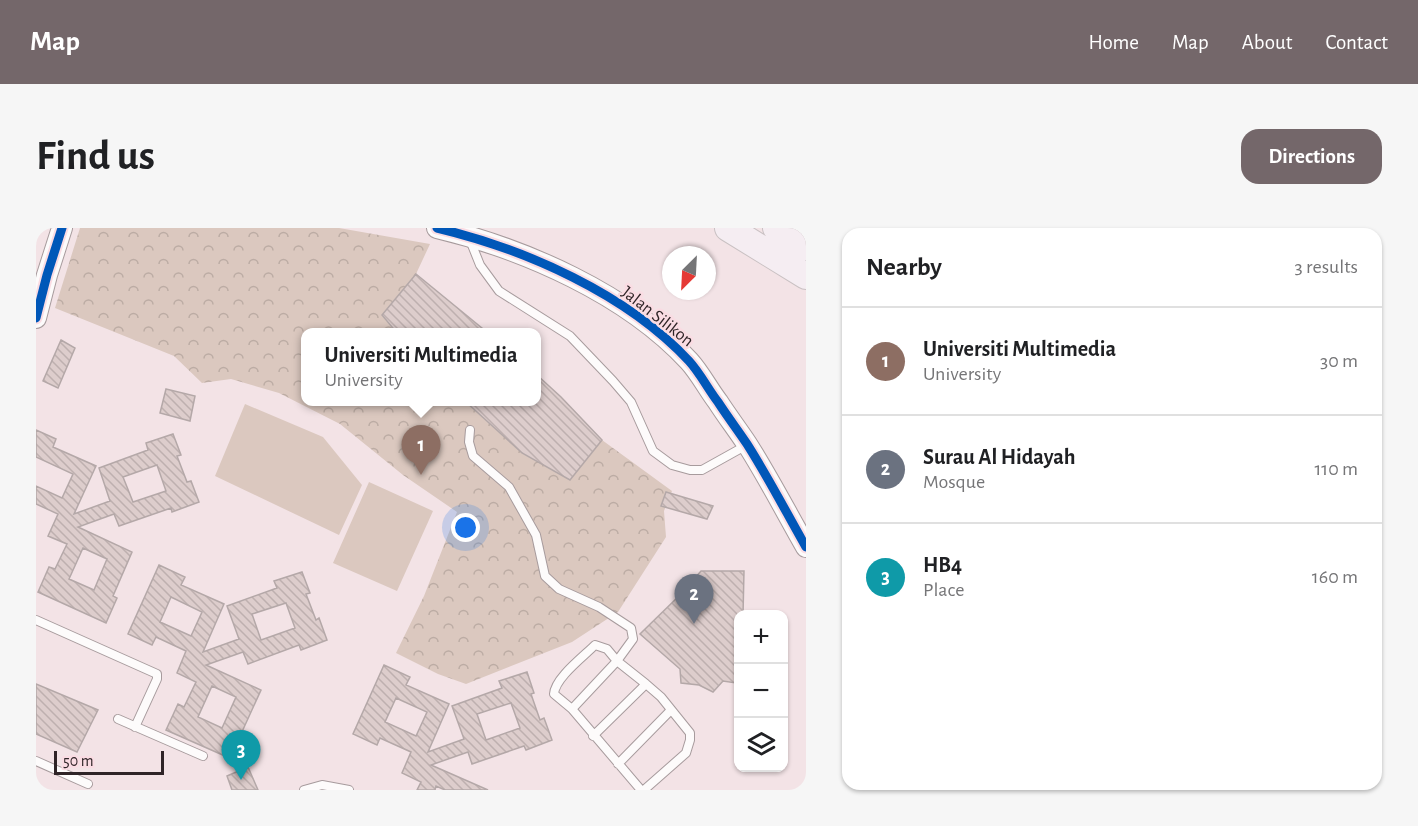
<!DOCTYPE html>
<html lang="en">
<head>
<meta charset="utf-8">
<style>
	:root { --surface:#fff; --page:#f6f6f6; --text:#202124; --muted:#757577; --line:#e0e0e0; --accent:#74676a }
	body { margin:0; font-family:"Alegreya Sans",sans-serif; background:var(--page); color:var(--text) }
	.controls { position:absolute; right:18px; bottom:18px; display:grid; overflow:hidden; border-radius:12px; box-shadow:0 2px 4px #0004 }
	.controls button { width:54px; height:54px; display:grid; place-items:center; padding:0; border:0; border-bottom:2px solid var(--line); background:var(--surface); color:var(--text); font:30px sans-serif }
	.compass { position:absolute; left:626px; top:18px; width:54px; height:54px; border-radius:50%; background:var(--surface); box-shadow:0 2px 4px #0004; rotate:204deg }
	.scale { position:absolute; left:18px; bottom:15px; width:110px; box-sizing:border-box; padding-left:6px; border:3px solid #2f2427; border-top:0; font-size:16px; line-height:21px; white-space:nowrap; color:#2f2427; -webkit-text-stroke:4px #fadce3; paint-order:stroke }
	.you { position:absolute; left:430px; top:300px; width:21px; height:21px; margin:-15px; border:4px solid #fff; border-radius:50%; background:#1a73e8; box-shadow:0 0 0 9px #1a73e833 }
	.badge { display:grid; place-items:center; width:39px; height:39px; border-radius:50%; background:var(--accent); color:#fff; font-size:20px; font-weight:700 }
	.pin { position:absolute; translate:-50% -50px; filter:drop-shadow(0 2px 3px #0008) }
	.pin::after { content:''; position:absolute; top:32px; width:21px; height:18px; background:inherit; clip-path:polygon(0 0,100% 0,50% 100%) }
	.popup { position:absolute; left:265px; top:100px; width:240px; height:78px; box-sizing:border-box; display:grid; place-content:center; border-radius:12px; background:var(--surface); filter:drop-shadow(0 2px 4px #0005); font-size:20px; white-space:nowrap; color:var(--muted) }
	.popup b { font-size:22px; color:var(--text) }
	.popup::after { content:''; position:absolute; left:50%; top:100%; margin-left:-12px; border:12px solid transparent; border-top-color:var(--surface) }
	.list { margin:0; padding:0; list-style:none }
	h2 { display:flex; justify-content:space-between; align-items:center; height:78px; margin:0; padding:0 24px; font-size:26px }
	h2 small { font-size:20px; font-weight:400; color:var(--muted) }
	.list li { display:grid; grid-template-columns:39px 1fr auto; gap:18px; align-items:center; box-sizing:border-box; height:108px; padding:0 24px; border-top:2px solid var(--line) }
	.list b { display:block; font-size:22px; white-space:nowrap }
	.list p { margin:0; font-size:20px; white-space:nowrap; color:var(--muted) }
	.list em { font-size:20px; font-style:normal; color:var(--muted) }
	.icon { flex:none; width:33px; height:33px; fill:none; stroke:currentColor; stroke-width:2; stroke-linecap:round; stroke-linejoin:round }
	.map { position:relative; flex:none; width:770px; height:562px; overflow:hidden; border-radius:18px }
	header { display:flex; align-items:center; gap:36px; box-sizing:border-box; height:84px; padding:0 30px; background:var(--accent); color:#fff }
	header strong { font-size:28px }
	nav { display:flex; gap:33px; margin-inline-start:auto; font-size:21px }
	.intro { display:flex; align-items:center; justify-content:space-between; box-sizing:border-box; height:144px; padding:0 36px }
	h1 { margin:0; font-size:42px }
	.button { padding:15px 27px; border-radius:18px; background:var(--accent); color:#fff; font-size:21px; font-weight:700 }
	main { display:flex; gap:36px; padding:0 36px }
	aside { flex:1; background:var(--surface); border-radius:18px; box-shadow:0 2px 4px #0004 }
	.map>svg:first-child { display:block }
	.grass { fill:#dbc8bf }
	.park { fill:url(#park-crowns) }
	.building { fill:url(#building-back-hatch); stroke:#b4a8a8; stroke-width:1.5; fill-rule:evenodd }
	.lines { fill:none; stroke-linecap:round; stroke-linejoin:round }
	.service-casing { stroke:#a79b9d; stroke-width:10 }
	.tertiary-casing { stroke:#a79b9d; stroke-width:22 }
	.primary-casing { stroke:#c9c1c3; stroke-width:28 }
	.service { stroke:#fdfbfb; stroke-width:8 }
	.tertiary { stroke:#fdfbfb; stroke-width:20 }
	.primary { stroke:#f5edf2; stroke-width:26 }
	.cycleway-casing { stroke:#fadce3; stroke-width:13 }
	.cycleway { stroke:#0057b8; stroke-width:9 }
	.labels { text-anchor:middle; stroke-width:5; stroke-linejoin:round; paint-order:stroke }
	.street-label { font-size:18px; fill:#2f2427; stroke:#fadce3 }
</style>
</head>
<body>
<header>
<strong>Map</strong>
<nav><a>Home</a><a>Map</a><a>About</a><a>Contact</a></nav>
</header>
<div class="intro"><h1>Find us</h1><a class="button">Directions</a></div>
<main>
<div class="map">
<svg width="770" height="562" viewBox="0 0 770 562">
	<defs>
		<pattern id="park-crowns" width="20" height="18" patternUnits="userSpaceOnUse" patternTransform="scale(1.5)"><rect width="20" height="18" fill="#dbc8bf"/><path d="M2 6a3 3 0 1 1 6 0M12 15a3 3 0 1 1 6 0" fill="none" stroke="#bcaca4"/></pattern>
		<pattern id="building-back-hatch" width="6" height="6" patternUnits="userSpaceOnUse" patternTransform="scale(1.5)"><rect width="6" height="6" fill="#ddcdcc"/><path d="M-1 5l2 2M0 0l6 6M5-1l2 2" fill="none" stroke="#beb0af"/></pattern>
	</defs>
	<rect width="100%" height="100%" fill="#f3e3e6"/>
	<path class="grass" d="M 209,176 L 287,209 L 326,257 L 303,307 L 179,248 Z
		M 333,254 L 397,283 L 361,363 L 297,335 Z"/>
	<path class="park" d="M 44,0 L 303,0 L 394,16 L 380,46 L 347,87 L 361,104 L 270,104 L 270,174 L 430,174 L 486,225 L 534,251 L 566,212 L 636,263 L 628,283 L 630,309 L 582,384 L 536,414 L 430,456 L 402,446 L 360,425 L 388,368 L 421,284 L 367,247 L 304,196 L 243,165 L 195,151 L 166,155 L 138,128 L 19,80 Z"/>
	<path class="building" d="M 380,46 L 452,105 L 361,105 L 346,87 Z
		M 25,112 L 39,120 L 22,160 L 7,153 Z
		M 501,147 L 525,169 L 566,212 L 534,252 L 486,225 L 430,174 L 501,174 Z
		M 130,161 L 159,168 L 154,193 L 124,185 Z
		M 0,202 L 20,211 L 17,219 L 60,238 L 38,286 L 74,273 L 63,240 L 112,222 L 110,215 L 137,206 L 145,227 L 141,228 L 151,254 L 155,253 L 163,274 L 136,284 L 135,280 L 83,298 L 78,286 L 42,299 L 96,324 L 77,368 L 81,370 L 70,395 L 2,364 L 13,339 L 19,341 L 31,316 L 12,308 L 22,286 L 0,276 L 0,258 L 26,270 L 37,246 L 0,229 ZM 121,237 L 130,263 L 97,274 L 87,249 ZM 47,320 L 71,331 L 58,362 L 33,351 Z
		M 630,264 L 677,278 L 671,291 L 625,278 Z
		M 123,337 L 149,349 L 145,357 L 188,376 L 167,424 L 203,411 L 191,378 L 241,360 L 238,353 L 266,344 L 274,365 L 270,366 L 280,392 L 283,390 L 291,412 L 265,422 L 263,417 L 212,436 L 207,424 L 170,437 L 225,462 L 205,506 L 210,508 L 198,532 L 130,502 L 142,476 L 148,479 L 160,454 L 141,445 L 150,423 L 120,409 L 116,417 L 92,406 ZM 135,369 L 166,384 L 155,408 L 124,394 ZM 250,375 L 259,400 L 225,412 L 216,386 ZM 176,458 L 200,469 L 186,500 L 162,489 Z
		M 665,343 L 708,343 L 707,387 L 702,387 L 702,437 L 700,455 L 687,453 L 677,464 L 663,457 L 645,455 L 644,441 L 604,406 L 646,365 Z
		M 348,437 L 374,449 L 370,457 L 413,476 L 392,524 L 428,511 L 416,478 L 466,460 L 463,453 L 491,444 L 498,465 L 495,466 L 504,492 L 508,490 L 516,512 L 490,522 L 488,518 L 436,536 L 432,524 L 395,537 L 452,562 L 409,562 L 400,558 L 399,562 L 381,562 L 385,554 L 366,545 L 375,524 L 344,510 L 341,517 L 317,506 ZM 360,470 L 391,484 L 380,508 L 349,494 ZM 475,475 L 484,500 L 450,512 L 441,486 Z
		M 0,456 L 62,482 L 41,524 L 0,506 Z
		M 212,539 L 222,562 L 196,562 L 191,548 Z"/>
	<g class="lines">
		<g class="service-casing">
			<path id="service" d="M 434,12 L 444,37 L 463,63 L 534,108 L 577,153 L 595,174 L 617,223 L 636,237 L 654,242 L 666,242 L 711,217
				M 434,202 L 433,214 L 437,228 L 473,259 L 500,307 L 509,348 L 523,361 L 563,379 L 595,400 L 597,411 L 581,433 L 536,481
				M 0,392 L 121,446 L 121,451 L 99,499
				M 82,491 L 167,528
				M 557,508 L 610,456
				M 0,533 L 52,556
				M 582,536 L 635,482
				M 268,562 L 286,557 L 313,562
				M 605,562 L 536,481 L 518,466 C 519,450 547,429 559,417 L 571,421 L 581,433 L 610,456 L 625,469 L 654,505 L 654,512 L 650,525 L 608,562"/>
		</g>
		<g class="tertiary-casing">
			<path id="tertiary" d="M 401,0 C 489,21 591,66 653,133 C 664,145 672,161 682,174 C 691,188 701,201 711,216 C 732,249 750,284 770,319
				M 0,90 L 11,47 L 26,0"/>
		</g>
		<g class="primary-casing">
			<path id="primary" d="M 692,0 L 770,48
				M 740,0 L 770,19"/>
		</g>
		<use href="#service" class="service"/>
		<use href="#tertiary" class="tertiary"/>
		<use href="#primary" class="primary"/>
		<g class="cycleway-casing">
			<path id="cycleway" d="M 401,0 C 489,21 591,66 653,133 C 664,145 672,161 682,174 C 691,188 701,201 711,216 C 732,249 750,284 770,319
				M 0,90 L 11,47 L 26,0"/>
		</g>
		<use href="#cycleway" class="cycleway"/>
	</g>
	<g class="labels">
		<g class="street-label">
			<text transform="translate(622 88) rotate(38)" y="6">Jalan Silikon</text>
		</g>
	</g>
</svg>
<div class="controls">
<button>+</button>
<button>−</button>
<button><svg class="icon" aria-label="layers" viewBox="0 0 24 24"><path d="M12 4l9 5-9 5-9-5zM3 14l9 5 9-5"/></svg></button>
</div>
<svg class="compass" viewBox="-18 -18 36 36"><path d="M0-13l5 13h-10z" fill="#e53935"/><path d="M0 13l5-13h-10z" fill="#757577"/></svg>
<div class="scale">50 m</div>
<div class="you"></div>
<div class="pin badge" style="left:385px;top:247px;background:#8d6e63">1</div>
<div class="popup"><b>Universiti Multimedia</b>University</div>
<div class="pin badge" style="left:658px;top:396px;background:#6b7280">2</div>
<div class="pin badge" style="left:205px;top:552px;background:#0f9aa8">3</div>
</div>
<aside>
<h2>Nearby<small>3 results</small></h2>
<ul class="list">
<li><span class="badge" style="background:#8d6e63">1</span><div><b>Universiti Multimedia</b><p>University</p></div><em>30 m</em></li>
<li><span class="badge" style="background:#6b7280">2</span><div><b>Surau Al Hidayah</b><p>Mosque</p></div><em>110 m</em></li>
<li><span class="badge" style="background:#0f9aa8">3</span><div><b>HB4</b><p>Place</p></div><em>160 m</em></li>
</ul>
</aside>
</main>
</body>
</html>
